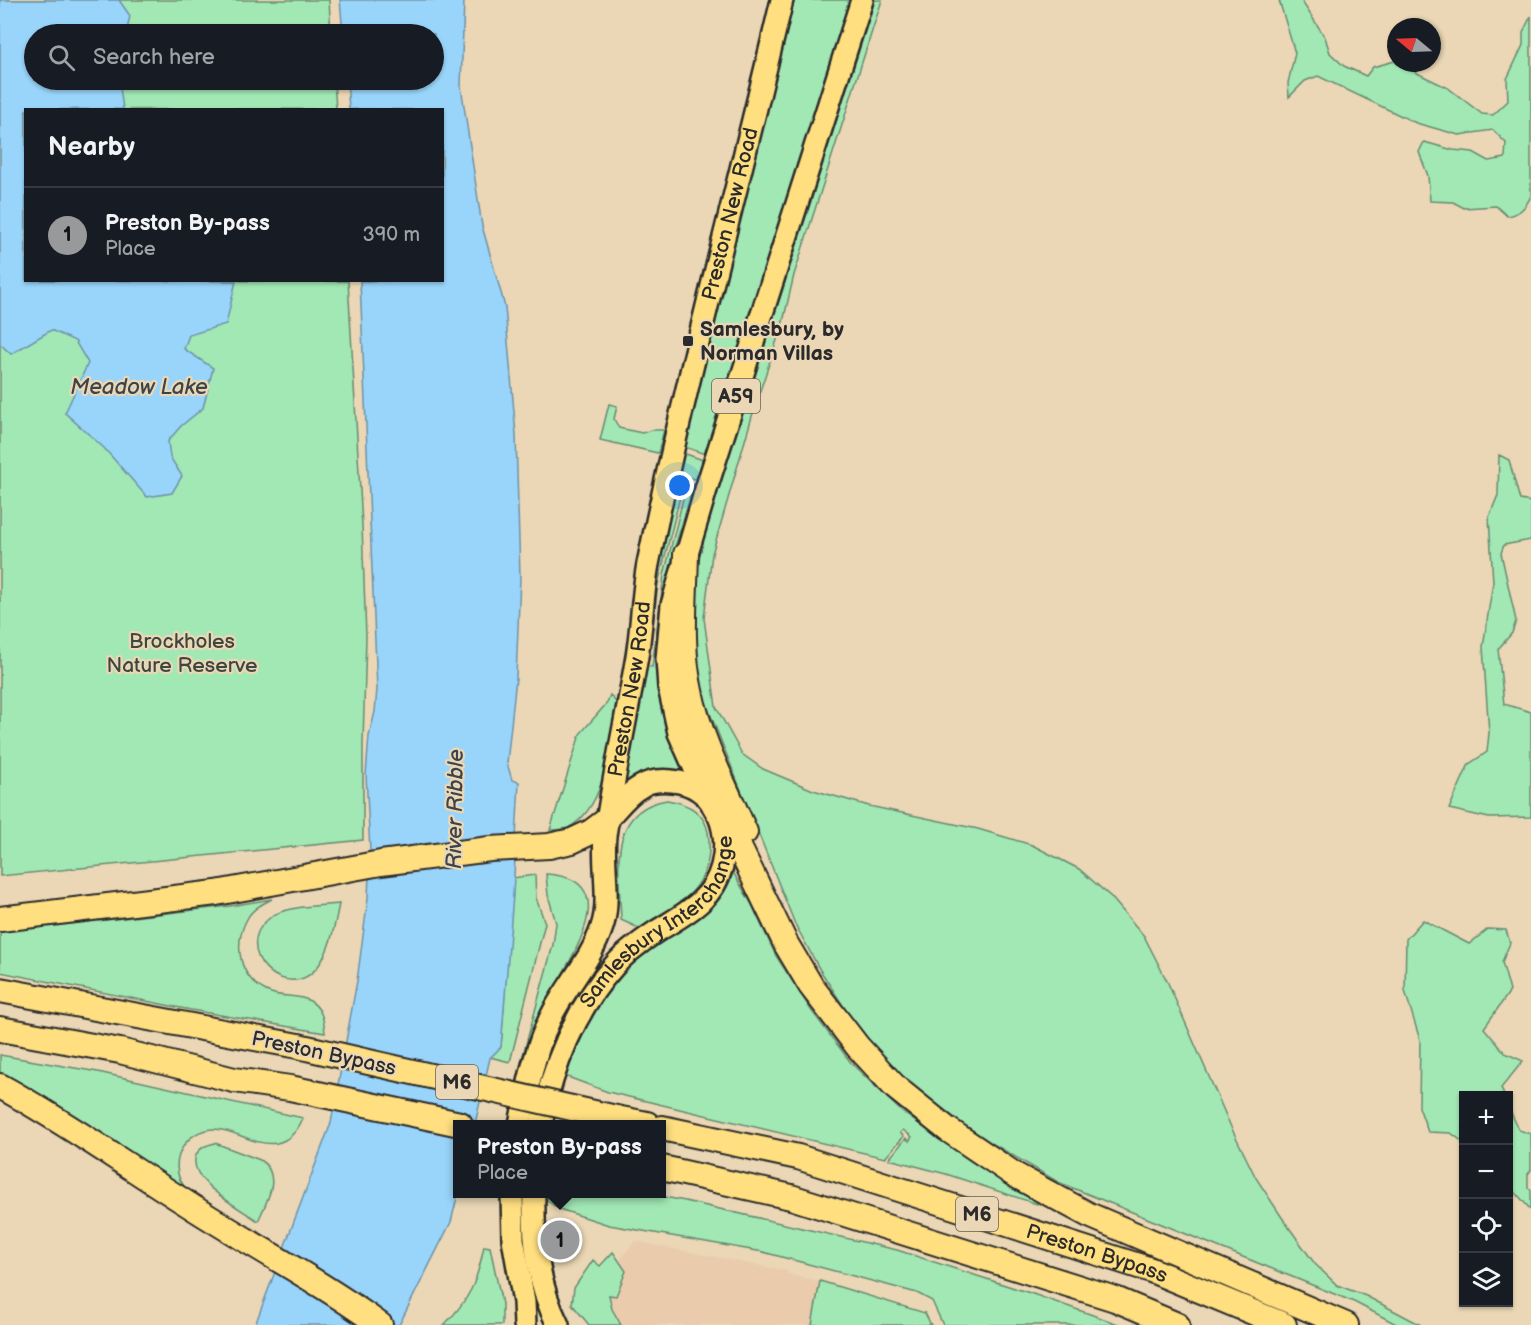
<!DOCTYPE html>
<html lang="en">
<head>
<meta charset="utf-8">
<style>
	:root { --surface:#171b24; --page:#242831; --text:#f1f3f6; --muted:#9ea1a6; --line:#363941; --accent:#98999b }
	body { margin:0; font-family:"Balsamiq Sans",sans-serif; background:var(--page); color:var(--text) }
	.controls { position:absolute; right:18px; bottom:18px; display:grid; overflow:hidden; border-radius:0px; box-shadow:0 2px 4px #0004 }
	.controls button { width:54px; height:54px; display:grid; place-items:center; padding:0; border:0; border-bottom:2px solid var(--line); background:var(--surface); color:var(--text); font:30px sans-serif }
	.compass { position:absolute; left:1387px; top:18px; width:54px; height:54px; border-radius:50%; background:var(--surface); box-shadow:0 2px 4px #0004; rotate:289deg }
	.you { position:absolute; left:680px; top:486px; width:21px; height:21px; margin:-15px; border:4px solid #fff; border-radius:50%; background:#1a73e8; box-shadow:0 0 0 9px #1a73e833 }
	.badge { display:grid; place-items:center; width:39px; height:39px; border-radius:50%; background:var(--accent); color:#111; font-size:20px; font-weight:700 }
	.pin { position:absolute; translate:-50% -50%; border:3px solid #fff; box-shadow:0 2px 6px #0006 }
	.popup { position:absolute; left:453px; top:1120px; width:213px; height:78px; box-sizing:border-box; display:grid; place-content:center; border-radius:0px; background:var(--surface); filter:drop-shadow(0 2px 4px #0005); font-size:20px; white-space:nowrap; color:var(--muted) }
	.popup b { font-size:22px; color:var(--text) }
	.popup::after { content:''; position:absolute; left:50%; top:100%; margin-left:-12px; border:12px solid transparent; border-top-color:var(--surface) }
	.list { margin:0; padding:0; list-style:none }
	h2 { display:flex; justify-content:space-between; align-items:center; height:78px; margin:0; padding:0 24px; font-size:26px }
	h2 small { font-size:20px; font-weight:400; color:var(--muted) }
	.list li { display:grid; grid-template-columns:39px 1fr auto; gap:18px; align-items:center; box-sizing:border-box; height:96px; padding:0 24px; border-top:2px solid var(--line) }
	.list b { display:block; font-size:22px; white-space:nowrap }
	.list p { margin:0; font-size:20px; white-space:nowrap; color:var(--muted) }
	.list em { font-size:20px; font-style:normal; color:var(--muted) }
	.icon { flex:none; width:33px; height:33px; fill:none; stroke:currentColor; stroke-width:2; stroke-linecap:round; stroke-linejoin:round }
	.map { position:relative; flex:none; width:1531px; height:1325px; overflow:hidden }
	.search { position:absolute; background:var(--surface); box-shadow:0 2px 4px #0004; left:24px; top:24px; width:420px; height:66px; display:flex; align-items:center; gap:15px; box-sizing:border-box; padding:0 21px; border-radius:33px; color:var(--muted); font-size:22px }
	.panel { position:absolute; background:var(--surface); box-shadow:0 2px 4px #0004; left:24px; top:108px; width:420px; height:174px; border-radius:0px }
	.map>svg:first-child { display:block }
	.built { fill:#eaccac }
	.green { fill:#a2e8b5; stroke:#668a70; stroke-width:1.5 }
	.water { fill:#99d5fa; stroke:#6d91a7; stroke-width:1.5 }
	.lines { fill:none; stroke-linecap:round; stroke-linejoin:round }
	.trunk-casing { stroke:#2b2b2b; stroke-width:26 }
	.motorway-casing { stroke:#2b2b2b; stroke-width:28 }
	.trunk { stroke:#ffdf80; stroke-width:21 }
	.motorway { stroke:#ffdf80; stroke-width:24 }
	.motorway-bridge-casing { stroke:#2b2b2b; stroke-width:28; stroke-linecap:butt }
	.motorway-bridge { stroke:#ffdf80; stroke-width:24 }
	.poi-dot { fill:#2b2b2b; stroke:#ebd7b5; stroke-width:2 }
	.labels { text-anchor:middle; stroke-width:4.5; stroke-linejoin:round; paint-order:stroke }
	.shield { fill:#ebd7b5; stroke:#655f54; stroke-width:1.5 }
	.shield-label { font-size:20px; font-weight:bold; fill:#2b2b2b }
	.street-label { font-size:21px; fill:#2b2b2b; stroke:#ebd7b5 }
	.poi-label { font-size:21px; font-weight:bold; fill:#2b2b2b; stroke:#ebd7b5; text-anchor:start }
	.park-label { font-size:21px; fill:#3d4740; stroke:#ebd7b5 }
	.water-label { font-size:22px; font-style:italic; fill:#3c444a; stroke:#ebd7b5 }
</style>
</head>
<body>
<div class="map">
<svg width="1531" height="1325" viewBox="0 0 1531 1325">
	<rect width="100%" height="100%" fill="#ebd7b5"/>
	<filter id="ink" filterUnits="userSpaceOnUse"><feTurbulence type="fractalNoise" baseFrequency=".0167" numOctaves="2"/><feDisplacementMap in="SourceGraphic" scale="12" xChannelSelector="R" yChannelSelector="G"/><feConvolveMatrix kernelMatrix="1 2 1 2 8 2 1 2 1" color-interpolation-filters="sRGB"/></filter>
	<g filter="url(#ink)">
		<path class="built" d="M 635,1241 L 772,1268 L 788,1271 L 787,1274 L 820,1281 L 812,1325 L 621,1325 L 612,1309 L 609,1294 L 615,1295 L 626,1271 L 619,1261 Z"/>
		<path class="green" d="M 0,0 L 329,0 L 331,34 L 34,34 L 34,80 L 334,80 L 336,109 L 26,110 L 26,280 L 348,281 L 362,525 L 366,637 L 363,743 L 363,840 L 0,876 Z
			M 794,0 L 851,0 L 705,454 L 685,447 Z
			M 875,0 L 882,0 L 794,275 L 783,322 L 755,406 L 712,554 L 704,618 L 716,707 L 742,754 L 763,769 L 813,790 L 869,806 L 978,829 L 1032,845 L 1079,869 L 1111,897 L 1144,936 L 1168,983 L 1231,1127 L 1256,1178 L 1285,1222 L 1315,1264 L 1337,1285 L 1366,1296 L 1421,1325 L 1398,1325 L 1354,1302 L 1058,1182 L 995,1145 L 953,1117 L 912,1085 L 866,1041 L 820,970 L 795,924 L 701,691 L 693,641 L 695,592 L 701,545 Z
			M 1279,0 L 1301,0 L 1325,37 L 1330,53 L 1344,66 L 1366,76 L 1373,67 L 1395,61 L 1396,63 L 1448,88 L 1482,114 L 1493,115 L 1508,101 L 1507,79 L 1523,45 L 1523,32 L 1531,16 L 1531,195 C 1527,207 1519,214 1507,216 L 1496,206 L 1464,208 L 1453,202 L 1430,201 L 1428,176 L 1419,152 L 1424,142 L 1453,150 L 1473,152 L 1489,161 L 1505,158 L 1506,143 L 1493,130 L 1459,135 L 1416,123 L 1318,76 L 1305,81 L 1289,97 L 1288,83 L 1295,53 Z
			M 609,404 L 617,406 L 614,419 L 619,428 L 642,433 L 652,430 L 664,430 L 658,453 L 600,440 Z
			M 683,453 L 703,460 L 696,479 L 685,477 L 658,584 L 649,659 L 644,658 L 653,586 Z
			M 1499,455 L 1509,460 L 1520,500 L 1531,502 L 1531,540 L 1504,545 L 1501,553 L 1516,621 L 1512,633 L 1498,649 L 1504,704 L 1531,712 L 1531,817 L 1489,818 L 1449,809 L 1469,764 L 1487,752 L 1489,733 L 1483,647 L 1493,582 L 1489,517 L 1498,495 Z
			M 687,483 L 694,485 L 674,550 L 665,596 L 668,725 L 684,771 C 662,767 643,772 624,784 L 643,666 L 652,667 L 664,575 Z
			M 610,695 L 616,702 C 610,740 608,807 568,828 C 563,830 555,830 550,830 L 580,734 L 607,703 Z
			M 667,800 C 686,803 704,811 708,832 C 713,863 703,887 677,905 C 665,914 653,919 643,930 L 621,920 C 620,874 605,810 667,800 Z
			M 730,867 L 751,903 L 776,956 L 811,1010 L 852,1064 L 902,1112 L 972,1162 L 1038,1200 L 1037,1204 L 946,1174 L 889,1159 L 906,1138 L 909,1141 L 912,1137 L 903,1130 L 900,1133 L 904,1136 L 885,1158 L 608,1092 L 565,1076 L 576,1044 L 601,998 L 641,954 Z
			M 546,874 C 632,879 564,968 544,1006 C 535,1026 529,1047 524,1068 L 520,1066 L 553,945 L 556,923 L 548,895 Z
			M 535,875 L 536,898 L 545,923 L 510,1062 L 490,1057 L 501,1047 L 513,878 Z
			M 272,899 C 262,904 252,909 247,919 C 233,945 239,977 266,991 C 281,999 296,993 310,1001 C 322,1008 324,1020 325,1033 L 191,1010 L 0,972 L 0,932 L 230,906 Z
			M 339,904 C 335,924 331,948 319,965 C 288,1008 227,949 271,917 C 285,906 321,906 339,904 Z
			M 1423,920 L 1469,944 L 1488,929 L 1506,930 L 1510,943 L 1502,962 L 1510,991 L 1484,1028 L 1505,1053 L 1523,1061 L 1501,1088 L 1504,1095 L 1464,1096 L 1463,1142 L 1451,1133 L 1428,1132 L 1419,1107 L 1420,1040 L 1405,991 L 1406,939 Z
			M 0,1055 L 98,1072 L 303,1118 C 298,1130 290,1140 277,1143 C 255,1147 235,1129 214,1129 C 186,1129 166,1163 184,1186 C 186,1190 191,1193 194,1196 L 0,1076 Z
			M 1508,1106 L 1519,1130 L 1531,1134 L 1531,1170 L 1528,1174 L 1528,1188 L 1531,1190 L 1531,1210 L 1509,1185 Z
			M 215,1143 L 260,1160 C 283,1175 267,1201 258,1221 C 240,1208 186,1181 196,1155 C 200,1147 207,1145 215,1143 Z
			M 545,1194 L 649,1194 L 685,1201 L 897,1250 L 1030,1293 L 1121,1325 L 943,1325 L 932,1301 L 917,1293 L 763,1252 L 609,1225 L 559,1209 L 549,1202 Z
			M 484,1246 L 490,1247 L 502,1304 L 502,1325 L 444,1325 C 470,1299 477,1282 484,1246 Z
			M 613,1252 L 626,1271 L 616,1296 L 609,1295 L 612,1309 L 621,1325 L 589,1325 L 572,1304 L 574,1288 L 593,1260 L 600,1266 Z
			M 820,1281 L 925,1313 L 931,1325 L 812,1325 Z"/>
		<path class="water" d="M 0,0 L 119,0 L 130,16 L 126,34 L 34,34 L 34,80 L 119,80 L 123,109 L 26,110 L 26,280 L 236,281 L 226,324 L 189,335 L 184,349 L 213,368 L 203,408 L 181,426 L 168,441 L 170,457 L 182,476 L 172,493 L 147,497 L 104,448 L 65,413 L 88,363 L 75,341 L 51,330 L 11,354 L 0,344 Z
			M 340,0 L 464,0 L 461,86 L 482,226 L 505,307 L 516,435 L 520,577 L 516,678 L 507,763 L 512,780 L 519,782 L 513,895 L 501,1047 L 490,1058 L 475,1124 L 458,1124 L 458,1194 L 451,1222 L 399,1325 L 255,1325 L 331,1123 L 357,981 L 368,898 L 370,850 L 366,775 L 369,736 L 375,712 L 377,689 L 360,281 L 442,280 L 442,110 L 349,109 L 347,80 L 434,80 L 434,34 L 343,34 Z"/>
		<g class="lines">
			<g class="trunk-casing">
				<g id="trunk">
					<path d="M 706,794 L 679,733 L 669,687 L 667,659 L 672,605 L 707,486 L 862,0"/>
					<path id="s1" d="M 520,1124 C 528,1086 535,1046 554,1011 C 569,983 592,958 602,927 C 611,901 602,865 605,836 C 613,778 626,720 636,662 C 642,630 642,596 648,564 C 687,374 738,188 782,0"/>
					<path id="s2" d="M 541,1124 C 552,1068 575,1009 614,966 C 626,952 642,941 657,931 C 684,914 713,901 722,866 C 732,829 714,784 672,781 C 662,780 651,780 642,786 C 628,793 619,806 609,817"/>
					<path d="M 512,1194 L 513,1239 L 524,1302 L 525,1325"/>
					<path d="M 534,1194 C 533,1239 537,1283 558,1325"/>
				</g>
			</g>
			<g class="motorway-casing">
				<g id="motorway">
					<path d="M 686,554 C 685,600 680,647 690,691 C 699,737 726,789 745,832"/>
					<path d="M 714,805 L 740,849 L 786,944 L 811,986 L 858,1047 L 896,1088 L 947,1129 L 1015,1175 L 1089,1215 L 1346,1325"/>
					<path d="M 0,919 L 216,893 L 381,863 L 490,849 L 549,846 L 572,841 L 591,832 L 607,820"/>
					<path d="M 0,990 L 298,1046"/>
					<path d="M 0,1029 L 120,1051 L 234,1080 L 290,1088 L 460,1124"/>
					<path d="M 0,1086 C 64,1121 124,1164 186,1203 C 251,1245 318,1280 380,1325"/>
					<path d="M 616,1118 L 647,1124"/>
					<path id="s3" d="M 662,1128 L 798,1157 L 1151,1270 L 1284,1325"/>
					<path d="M 662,1168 L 791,1197 L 1115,1299 L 1177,1325"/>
				</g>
			</g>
			<use href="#trunk" class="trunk"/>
			<use href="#motorway" class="motorway"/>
			<g class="motorway-bridge-casing">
				<path id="motorway-bridge" d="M 298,1046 L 616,1118"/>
			</g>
			<use href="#motorway-bridge" class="motorway-bridge"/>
		</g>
	</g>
	<rect class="poi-dot" x="682" y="335" width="12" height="12" rx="3"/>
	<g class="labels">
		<g class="shield">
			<rect x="712" y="379" width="48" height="34" rx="4.5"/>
			<rect x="436" y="1065" width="42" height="34" rx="4.5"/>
			<rect x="956" y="1197" width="42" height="34" rx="4.5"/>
		</g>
		<g class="shield-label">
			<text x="736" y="403">A59</text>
			<text x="457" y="1089">M6</text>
			<text x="977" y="1221">M6</text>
		</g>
		<g class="street-label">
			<text dy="7" stroke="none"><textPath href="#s1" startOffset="942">Preston New Road</textPath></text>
			<text dy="7" stroke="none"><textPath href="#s1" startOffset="456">Preston New Road</textPath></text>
			<text dy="7" stroke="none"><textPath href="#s2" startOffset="242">Samlesbury Interchange</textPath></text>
			<text transform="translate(324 1053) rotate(12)" y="7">Preston Bypass</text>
			<text dy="7" stroke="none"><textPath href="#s3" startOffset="453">Preston Bypass</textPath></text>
		</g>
		<g class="poi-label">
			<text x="700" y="336">Samlesbury, by<tspan x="700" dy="24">Norman Villas</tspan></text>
		</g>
		<g class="park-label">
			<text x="182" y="648">Brockholes<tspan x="182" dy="24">Nature Reserve</tspan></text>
		</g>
		<g class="water-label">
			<text x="139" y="394">Meadow Lake</text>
			<text transform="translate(454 809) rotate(-89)" y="8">River Ribble</text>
		</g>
	</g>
</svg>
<div class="controls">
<button>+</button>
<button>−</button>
<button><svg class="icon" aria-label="locate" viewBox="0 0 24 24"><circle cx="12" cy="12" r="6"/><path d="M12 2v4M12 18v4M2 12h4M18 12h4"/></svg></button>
<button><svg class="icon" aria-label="layers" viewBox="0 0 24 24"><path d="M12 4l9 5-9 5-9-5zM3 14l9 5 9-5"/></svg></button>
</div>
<svg class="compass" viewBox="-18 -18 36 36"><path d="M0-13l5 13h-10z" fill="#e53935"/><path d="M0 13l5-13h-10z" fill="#9ea1a6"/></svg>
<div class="you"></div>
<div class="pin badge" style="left:560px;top:1240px">1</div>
<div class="popup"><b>Preston By-pass</b>Place</div>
<div class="search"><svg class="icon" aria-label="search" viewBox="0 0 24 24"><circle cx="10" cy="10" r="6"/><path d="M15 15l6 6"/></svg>Search here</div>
<section class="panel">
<h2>Nearby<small></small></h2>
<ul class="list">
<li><span class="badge">1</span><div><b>Preston By-pass</b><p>Place</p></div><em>390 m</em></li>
</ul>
</section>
</div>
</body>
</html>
